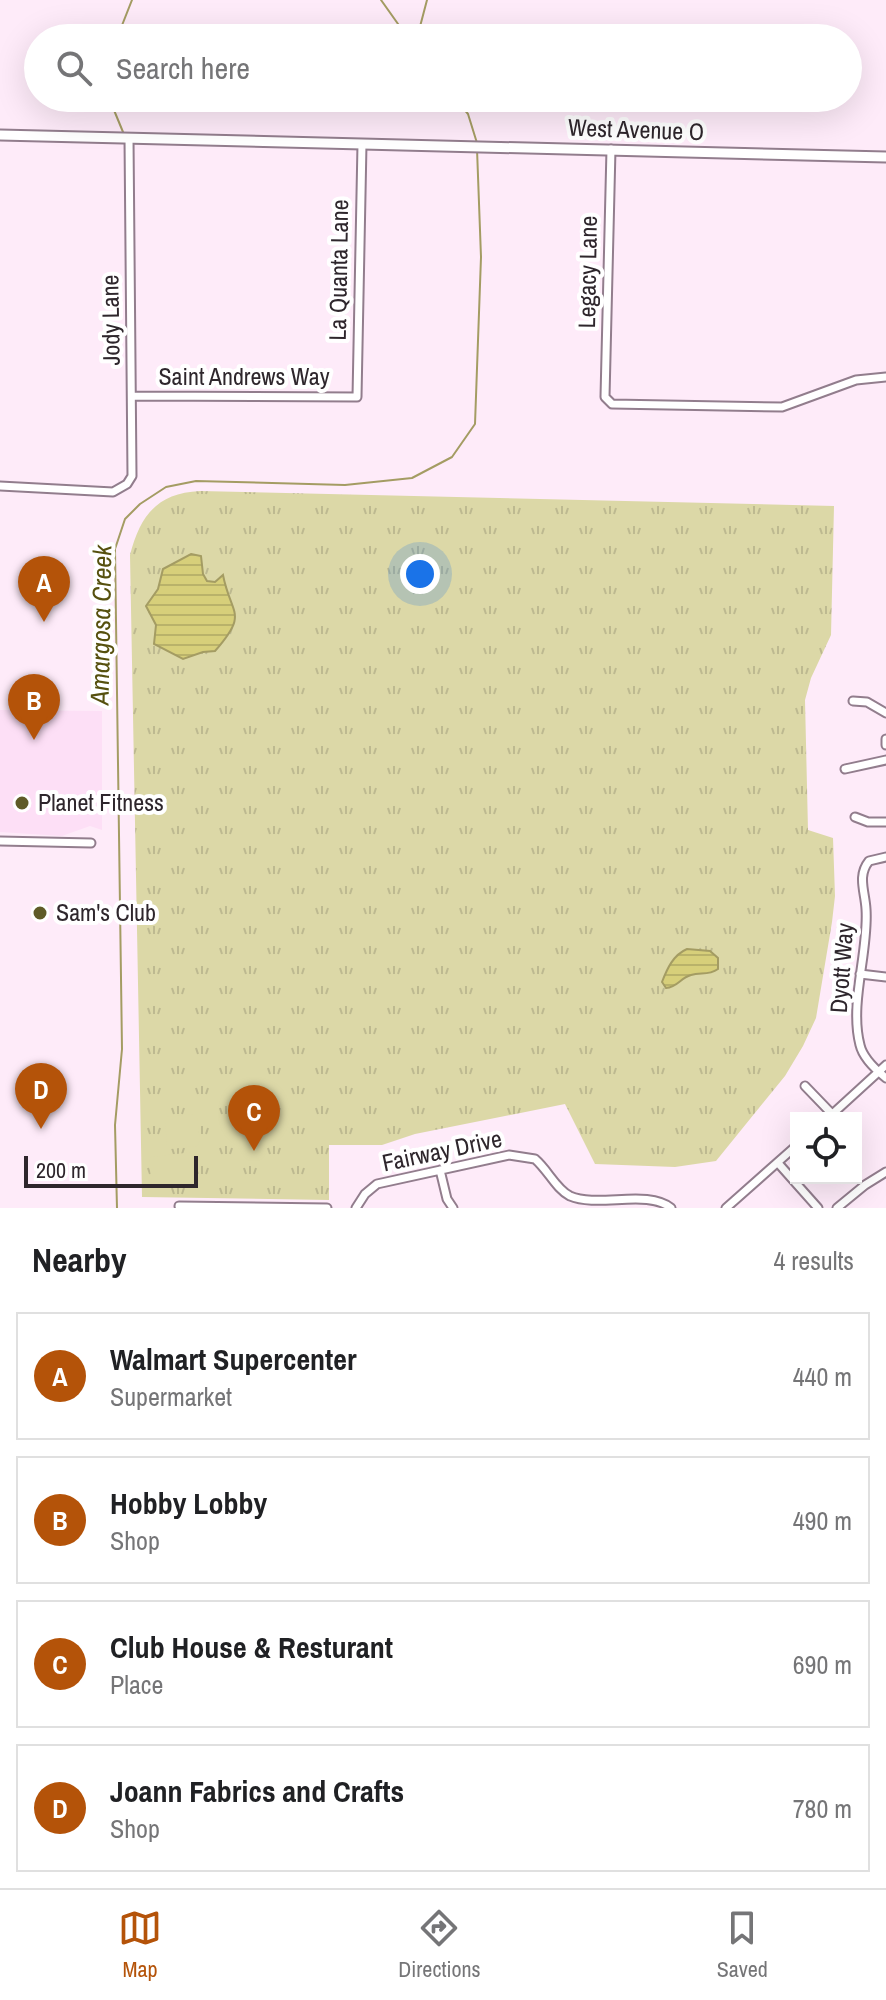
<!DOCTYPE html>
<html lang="en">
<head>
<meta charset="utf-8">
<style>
	:root { --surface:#fff; --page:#f6f6f6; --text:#202124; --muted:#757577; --line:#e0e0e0; --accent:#b45309 }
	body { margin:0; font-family:"Archivo Narrow",sans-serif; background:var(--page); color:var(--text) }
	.controls { position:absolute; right:24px; bottom:24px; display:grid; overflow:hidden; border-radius:0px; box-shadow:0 8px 32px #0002 }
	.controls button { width:72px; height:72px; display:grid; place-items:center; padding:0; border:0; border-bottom:2px solid var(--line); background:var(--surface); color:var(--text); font:40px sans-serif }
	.scale { position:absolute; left:24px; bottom:20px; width:174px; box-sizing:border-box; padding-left:8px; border:4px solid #2e262c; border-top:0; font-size:22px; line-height:28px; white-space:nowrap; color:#2e262c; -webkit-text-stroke:6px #fff; paint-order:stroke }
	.you { position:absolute; left:420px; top:574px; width:28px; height:28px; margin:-20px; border:6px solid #fff; border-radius:50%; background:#1a73e8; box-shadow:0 0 0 12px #1a73e833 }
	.badge { display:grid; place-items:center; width:52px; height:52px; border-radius:50%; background:var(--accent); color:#fff; font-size:26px; font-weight:700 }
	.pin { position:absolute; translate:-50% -66px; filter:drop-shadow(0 2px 4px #0008) }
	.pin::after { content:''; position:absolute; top:42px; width:28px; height:24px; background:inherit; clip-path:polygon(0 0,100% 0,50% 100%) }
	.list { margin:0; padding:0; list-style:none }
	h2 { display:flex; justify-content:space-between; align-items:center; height:104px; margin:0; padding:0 32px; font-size:34px }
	h2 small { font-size:26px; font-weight:400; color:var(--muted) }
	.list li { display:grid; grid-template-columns:52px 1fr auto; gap:24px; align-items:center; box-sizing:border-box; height:128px; margin:0 16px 16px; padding:0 16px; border:2px solid var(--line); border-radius:0px }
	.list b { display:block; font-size:30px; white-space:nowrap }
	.list p { margin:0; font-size:26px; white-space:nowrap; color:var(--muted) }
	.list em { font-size:26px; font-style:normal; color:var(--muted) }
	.icon { flex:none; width:44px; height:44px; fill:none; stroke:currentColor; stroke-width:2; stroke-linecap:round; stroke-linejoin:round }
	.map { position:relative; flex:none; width:886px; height:1208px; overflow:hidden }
	.search { position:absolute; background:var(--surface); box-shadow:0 8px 32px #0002; left:24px; right:24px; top:24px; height:88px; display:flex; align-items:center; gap:20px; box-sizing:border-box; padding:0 28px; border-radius:44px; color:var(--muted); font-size:30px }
	.sheet { height:680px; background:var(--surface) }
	nav { display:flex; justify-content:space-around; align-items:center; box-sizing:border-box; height:112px; border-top:2px solid var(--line); background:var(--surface); font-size:22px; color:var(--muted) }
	nav a { display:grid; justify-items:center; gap:4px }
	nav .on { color:var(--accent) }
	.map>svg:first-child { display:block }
	.built { fill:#fddff6 }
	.grass { fill:url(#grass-tufts) }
	.pitch { fill:#dcd8a7 }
	.water { fill:url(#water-rules); stroke:#a49c63; stroke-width:2 }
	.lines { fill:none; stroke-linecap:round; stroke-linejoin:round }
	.stream { stroke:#a49c63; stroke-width:2 }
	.minor-casing { stroke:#927d8d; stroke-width:11 }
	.major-casing { stroke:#927d8d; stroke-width:13 }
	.minor { stroke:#fff; stroke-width:7 }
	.major { stroke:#fff; stroke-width:9 }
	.poi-dot { fill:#5f5a27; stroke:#fff; stroke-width:3 }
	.labels { text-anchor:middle; stroke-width:8; stroke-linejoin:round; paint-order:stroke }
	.street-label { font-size:24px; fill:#2e262c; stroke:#fff }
	.poi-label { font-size:24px; fill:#2e262c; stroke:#fff; text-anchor:start }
	.water-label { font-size:26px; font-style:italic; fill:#56500e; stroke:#fff }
</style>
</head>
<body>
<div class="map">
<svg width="886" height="1208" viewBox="0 0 886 1208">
	<defs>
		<pattern id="grass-tufts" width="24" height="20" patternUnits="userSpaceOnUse" patternTransform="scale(2)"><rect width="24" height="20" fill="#dcd8a7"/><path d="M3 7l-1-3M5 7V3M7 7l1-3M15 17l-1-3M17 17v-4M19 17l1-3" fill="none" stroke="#bdb990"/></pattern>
		<pattern id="water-rules" width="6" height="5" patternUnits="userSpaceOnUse" patternTransform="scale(2)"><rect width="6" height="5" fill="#d7cf7a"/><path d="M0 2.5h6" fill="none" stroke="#b9b26a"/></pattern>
	</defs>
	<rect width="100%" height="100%" fill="#feebf9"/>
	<path class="built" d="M 0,710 L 102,711 L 102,830 L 90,826 L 62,836 L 0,832 Z"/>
	<path class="grass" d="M 200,491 L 834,506 L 831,635 L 811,678 L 805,700 L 808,830 L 833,838 L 835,896 L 832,922 L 816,1018 L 803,1046 L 785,1076 L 716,1161 L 675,1167 L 595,1164 L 565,1104 L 415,1134 L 382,1145 L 329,1145 L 329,1200 L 142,1197 L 130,555 C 140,516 157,493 200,491 Z"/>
	<path class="pitch" d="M 273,1111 C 283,1116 291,1125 290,1136 L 286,1140 L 273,1139 L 262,1132 L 260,1118 L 266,1112 Z
		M 193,1114 L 197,1117 L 200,1141 L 197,1146 L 171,1149 L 167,1147 L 165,1121 L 167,1117 Z
		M 193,1152 L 196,1155 L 199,1180 L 197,1184 L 156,1188 L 152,1186 L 149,1160 L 151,1157 Z"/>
	<path class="water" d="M 191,554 L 201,556 L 203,574 L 207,581 L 215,582 L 223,575 C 231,616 249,612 215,651 L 203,652 L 183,659 L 154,644 L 156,625 L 146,606 L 158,589 L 163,569 Z
		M 687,949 L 710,951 L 718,958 L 718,969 C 708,976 701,972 691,975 C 680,978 678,987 666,988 L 662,982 C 667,969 673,955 687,949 Z"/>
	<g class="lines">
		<path class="stream" d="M 381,0 L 408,38
			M 117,38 L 132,0
			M 417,38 L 427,0
			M 109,98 L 123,132
			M 455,98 L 468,114 L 477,143
			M 117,1208 L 115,1125 L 122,1049 L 115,549 L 125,519 L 140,504 L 166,487 L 196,481 L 345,485 L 412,478 L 452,457 L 475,424 L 481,257 L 477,149"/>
		<g class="minor-casing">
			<path id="minor" d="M 611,149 L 605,397 L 612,404 L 782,407 L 856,380 L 886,377
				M 132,396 L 357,397 L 362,144
				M 0,486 L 113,492 L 127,484 L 132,476 L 129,138
				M 853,701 L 867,702 L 886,713
				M 886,739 L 886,745
				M 845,769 L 886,760
				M 855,817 L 868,822 L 886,822
				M 0,841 L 91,843
				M 886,857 L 869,861 C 857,876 865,891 866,909 C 869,951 849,1003 860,1045 C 863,1058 876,1070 886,1078
				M 860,974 L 886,977
				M 805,1086 L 832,1114
				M 828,1118 L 886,1065
				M 778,1163 L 818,1208
				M 440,1170 L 447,1199 L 453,1208
				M 179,1206 L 327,1208
				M 356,1208 L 365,1194 L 377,1184 L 509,1155 L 535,1159 C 548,1170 556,1189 570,1196 C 598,1208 648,1189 671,1208
				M 726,1208 L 796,1146
				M 837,1208 L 865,1185 L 886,1172"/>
		</g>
		<g class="major-casing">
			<path id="major" d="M 0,135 L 886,157"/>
		</g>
		<use href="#minor" class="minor"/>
		<use href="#major" class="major"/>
	</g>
	<g class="poi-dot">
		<circle cx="22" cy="803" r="8"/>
		<circle cx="40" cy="913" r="8"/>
	</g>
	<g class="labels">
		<g class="street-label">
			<text transform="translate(636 130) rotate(2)" y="8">West Avenue O</text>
			<text transform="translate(339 270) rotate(-89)" y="8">La Quanta Lane</text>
			<text transform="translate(588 272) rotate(-89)" y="8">Legacy Lane</text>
			<text transform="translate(111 320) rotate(-91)" y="8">Jody Lane</text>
			<text x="244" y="385">Saint Andrews Way</text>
			<text transform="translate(842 968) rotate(-86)" y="8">Dyott Way</text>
			<text transform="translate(442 1151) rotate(-12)" y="8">Fairway Drive</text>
		</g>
		<g class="poi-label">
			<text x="38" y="811">Planet Fitness</text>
			<text x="56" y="921">Sam's Club</text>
		</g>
		<g class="water-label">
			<text transform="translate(101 625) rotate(-89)" y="9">Amargosa Creek</text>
		</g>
	</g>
</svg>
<div class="controls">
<button><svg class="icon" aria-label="locate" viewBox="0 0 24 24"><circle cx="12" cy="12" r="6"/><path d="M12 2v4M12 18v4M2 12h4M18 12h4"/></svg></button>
</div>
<div class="scale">200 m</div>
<div class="you"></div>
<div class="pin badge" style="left:44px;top:622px">A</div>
<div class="pin badge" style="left:34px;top:740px">B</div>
<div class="pin badge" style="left:254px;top:1151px">C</div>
<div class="pin badge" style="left:41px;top:1129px">D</div>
<div class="search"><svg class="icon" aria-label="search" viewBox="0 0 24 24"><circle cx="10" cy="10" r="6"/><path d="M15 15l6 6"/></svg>Search here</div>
</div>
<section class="sheet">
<h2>Nearby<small>4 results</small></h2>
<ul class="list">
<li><span class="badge">A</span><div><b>Walmart Supercenter</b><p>Supermarket</p></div><em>440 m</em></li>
<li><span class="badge">B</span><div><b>Hobby Lobby</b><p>Shop</p></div><em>490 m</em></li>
<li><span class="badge">C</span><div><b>Club House &amp; Resturant</b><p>Place</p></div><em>690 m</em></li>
<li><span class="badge">D</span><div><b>Joann Fabrics and Crafts</b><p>Shop</p></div><em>780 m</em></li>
</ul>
</section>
<nav>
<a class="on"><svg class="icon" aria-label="map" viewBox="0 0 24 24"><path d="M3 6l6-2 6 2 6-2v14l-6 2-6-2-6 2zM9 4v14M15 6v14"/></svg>Map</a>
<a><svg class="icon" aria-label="directions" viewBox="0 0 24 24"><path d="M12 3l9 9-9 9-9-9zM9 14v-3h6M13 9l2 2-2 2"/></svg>Directions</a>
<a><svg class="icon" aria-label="saved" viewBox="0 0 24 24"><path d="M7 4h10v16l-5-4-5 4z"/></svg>Saved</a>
</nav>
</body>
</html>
